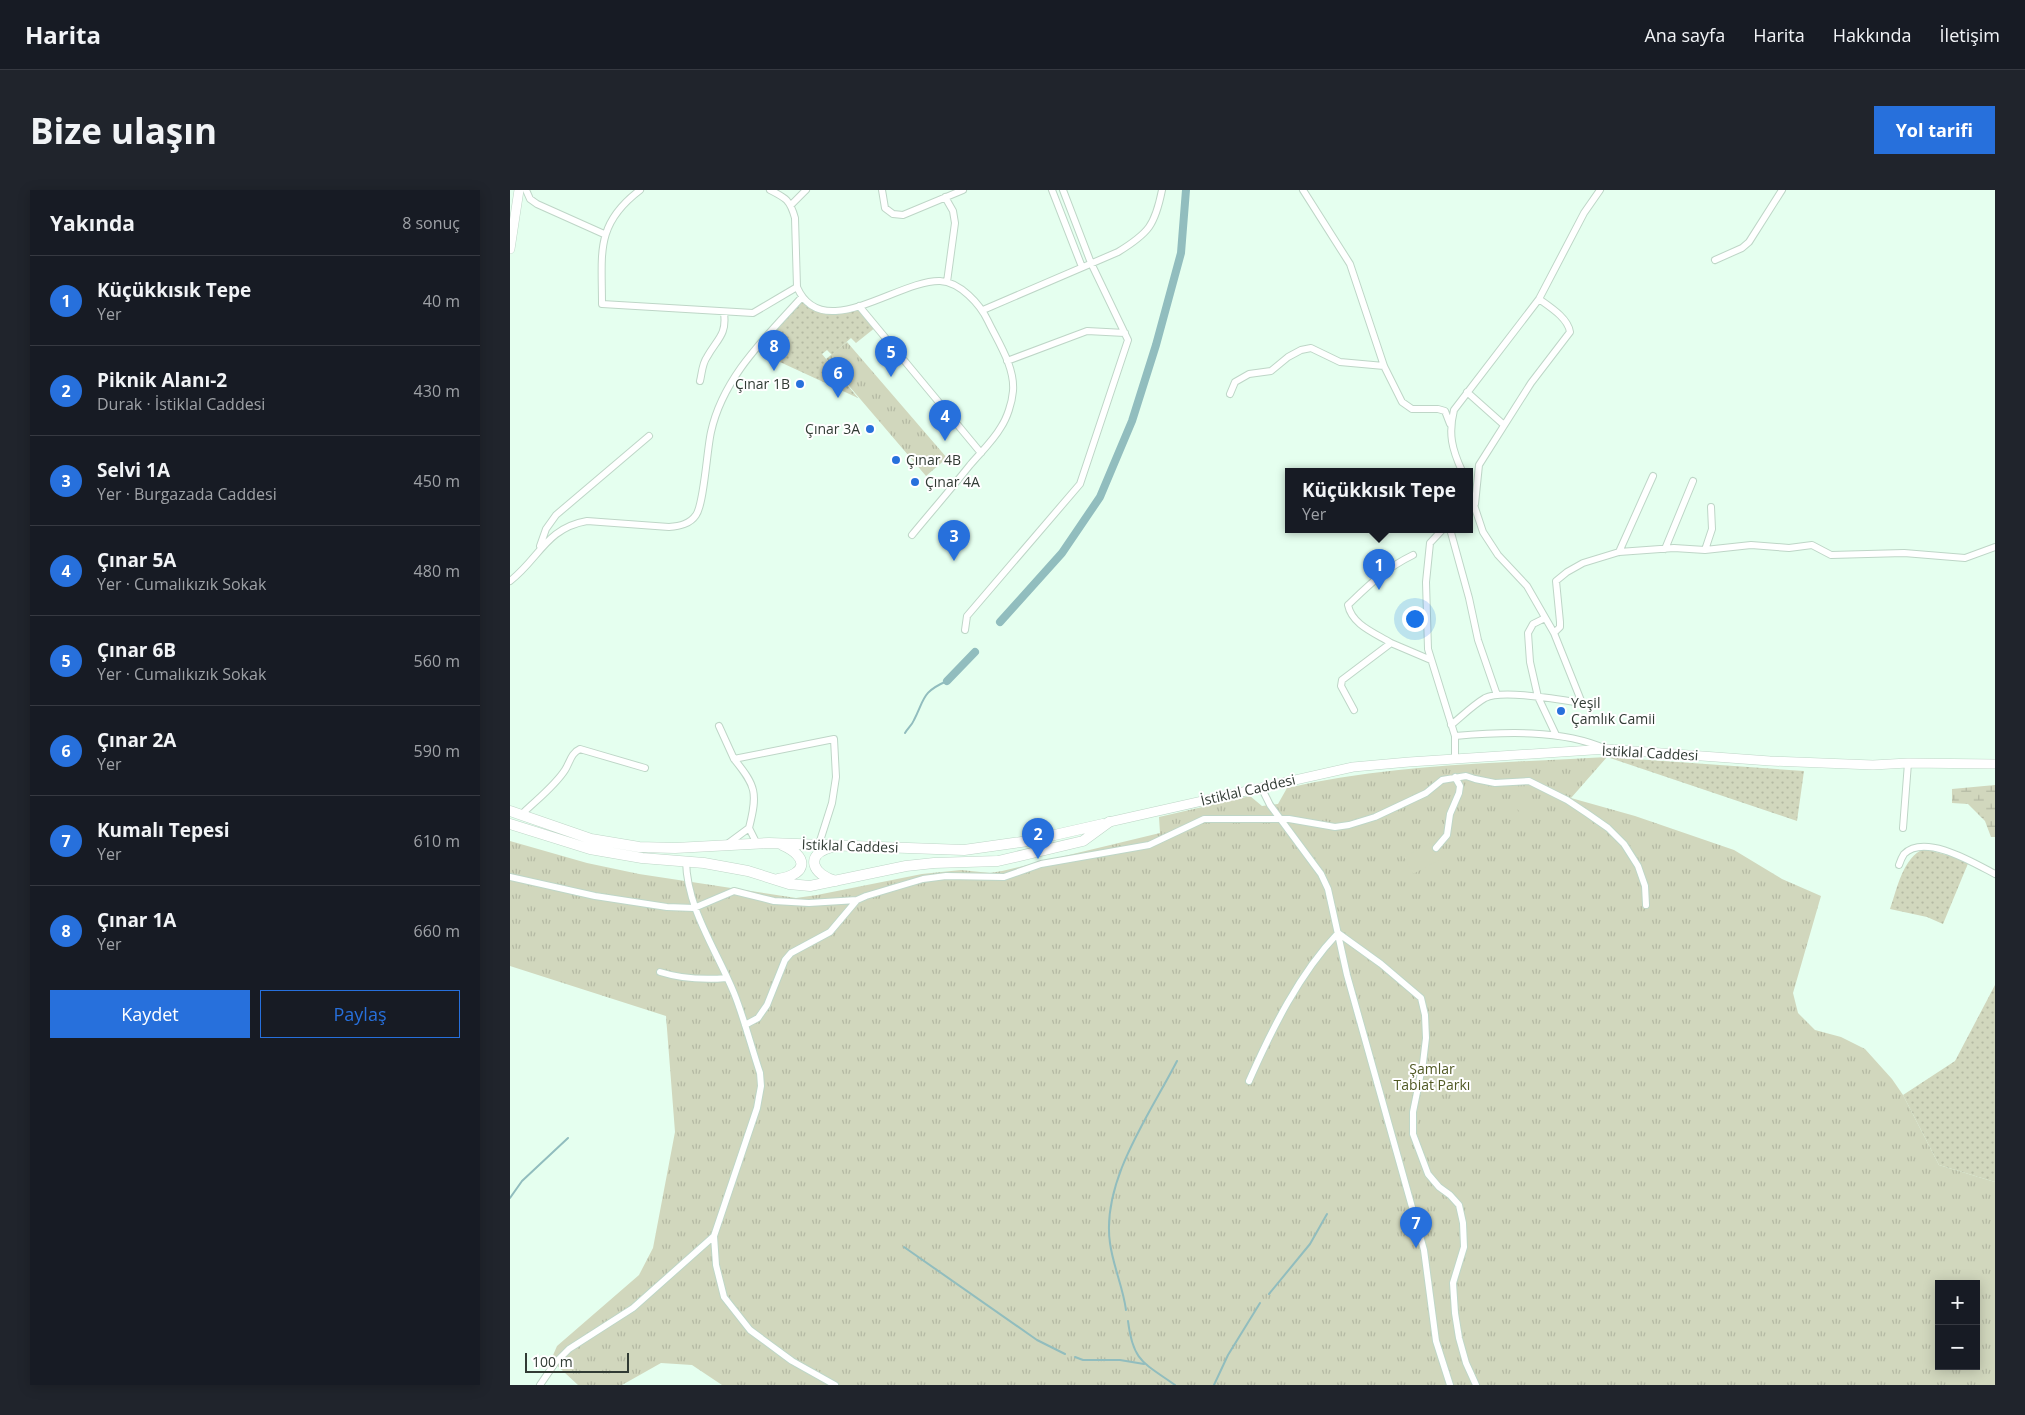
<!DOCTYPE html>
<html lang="tr">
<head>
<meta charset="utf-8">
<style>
	:root { --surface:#171b24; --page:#20242c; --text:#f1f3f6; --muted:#9ea1a6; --line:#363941; --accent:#2770dc }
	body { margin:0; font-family:"Open Sans",sans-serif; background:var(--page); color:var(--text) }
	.controls { position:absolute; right:15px; bottom:15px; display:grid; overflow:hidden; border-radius:0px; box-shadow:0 2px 12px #0003 }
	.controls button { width:45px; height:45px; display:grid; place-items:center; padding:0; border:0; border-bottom:1px solid var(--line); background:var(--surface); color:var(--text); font:25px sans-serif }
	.scale { position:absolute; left:15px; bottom:12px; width:104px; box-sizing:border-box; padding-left:5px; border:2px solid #313b34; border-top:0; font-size:14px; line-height:18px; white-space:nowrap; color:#313b34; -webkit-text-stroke:4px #fff; paint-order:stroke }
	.you { position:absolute; left:904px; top:428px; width:18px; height:18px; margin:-12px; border:4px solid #fff; border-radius:50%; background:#1a73e8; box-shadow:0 0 0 8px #1a73e833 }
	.badge { display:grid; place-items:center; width:32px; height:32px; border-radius:50%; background:var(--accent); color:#fff; font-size:16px; font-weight:700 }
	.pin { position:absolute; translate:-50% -41px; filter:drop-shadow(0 1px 2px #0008) }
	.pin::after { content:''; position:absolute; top:26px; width:18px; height:15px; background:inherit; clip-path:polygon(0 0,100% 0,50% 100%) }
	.popup { position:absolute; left:775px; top:278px; width:188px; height:65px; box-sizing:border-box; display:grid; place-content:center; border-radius:0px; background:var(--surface); filter:drop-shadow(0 1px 4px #0005); font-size:16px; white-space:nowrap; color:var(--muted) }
	.popup b { font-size:19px; color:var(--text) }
	.popup::after { content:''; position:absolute; left:50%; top:100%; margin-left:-10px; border:10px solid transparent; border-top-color:var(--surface) }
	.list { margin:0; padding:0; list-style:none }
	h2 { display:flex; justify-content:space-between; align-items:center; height:65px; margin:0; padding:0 20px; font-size:21px }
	h2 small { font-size:16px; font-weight:400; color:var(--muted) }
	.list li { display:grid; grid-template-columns:32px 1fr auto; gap:15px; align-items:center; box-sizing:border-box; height:90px; padding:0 20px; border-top:1px solid var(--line) }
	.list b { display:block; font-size:19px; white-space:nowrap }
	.list p { margin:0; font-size:16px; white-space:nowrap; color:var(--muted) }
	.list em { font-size:16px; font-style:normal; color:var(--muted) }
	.actions { display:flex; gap:10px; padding:15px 20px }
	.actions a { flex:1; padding:11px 0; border:1px solid var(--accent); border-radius:0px; text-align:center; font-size:18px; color:var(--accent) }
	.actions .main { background:var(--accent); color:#fff }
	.map { position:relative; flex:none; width:1485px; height:1195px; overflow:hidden; border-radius:0px }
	header { display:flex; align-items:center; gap:30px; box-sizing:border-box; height:70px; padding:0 25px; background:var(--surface); border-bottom:1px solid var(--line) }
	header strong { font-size:24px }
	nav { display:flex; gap:28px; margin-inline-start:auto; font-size:18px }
	.intro { display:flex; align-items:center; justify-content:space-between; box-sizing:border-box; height:120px; padding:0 30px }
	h1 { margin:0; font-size:35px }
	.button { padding:12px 22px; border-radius:0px; background:var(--accent); color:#fff; font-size:18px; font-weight:700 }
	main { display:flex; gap:30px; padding:0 30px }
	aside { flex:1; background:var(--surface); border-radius:0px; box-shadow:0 2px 12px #0003 }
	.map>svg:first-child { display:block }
	.grass { fill:url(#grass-dots) }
	.wetland { fill:url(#wetland-marsh) }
	.park { fill:url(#park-tufts); fill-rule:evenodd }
	.garden { fill:#d1d7bd }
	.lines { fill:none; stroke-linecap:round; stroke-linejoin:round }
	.stream { stroke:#91bdbe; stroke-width:2 }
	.canal { stroke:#91bdbe; stroke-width:8 }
	.street-casing { stroke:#bed6c7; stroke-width:8 }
	.secondary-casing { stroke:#bed6c7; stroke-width:10 }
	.primary-casing { stroke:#bed6c7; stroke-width:11 }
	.street { stroke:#fff; stroke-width:6 }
	.secondary { stroke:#fff; stroke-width:9 }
	.primary { stroke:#fff; stroke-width:10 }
	.poi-dot { fill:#2770dc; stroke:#fff; stroke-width:2 }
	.labels { text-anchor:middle; stroke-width:4; stroke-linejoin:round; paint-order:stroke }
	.poi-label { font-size:14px; fill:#313b34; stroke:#fff; text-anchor:start }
	.street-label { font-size:14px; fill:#313b34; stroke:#fff }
	.park-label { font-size:14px; fill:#505924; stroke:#fff }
</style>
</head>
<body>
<header>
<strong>Harita</strong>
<nav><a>Ana sayfa</a><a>Harita</a><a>Hakkında</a><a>İletişim</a></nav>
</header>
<div class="intro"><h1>Bize ulaşın</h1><a class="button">Yol tarifi</a></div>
<main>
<aside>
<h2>Yakında<small>8 sonuç</small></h2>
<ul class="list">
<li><span class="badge">1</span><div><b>Küçükkısık Tepe</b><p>Yer</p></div><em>40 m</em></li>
<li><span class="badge">2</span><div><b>Piknik Alanı-2</b><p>Durak · İstiklal Caddesi</p></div><em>430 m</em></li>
<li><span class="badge">3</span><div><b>Selvi 1A</b><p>Yer · Burgazada Caddesi</p></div><em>450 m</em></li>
<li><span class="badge">4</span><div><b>Çınar 5A</b><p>Yer · Cumalıkızık Sokak</p></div><em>480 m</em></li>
<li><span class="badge">5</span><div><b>Çınar 6B</b><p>Yer · Cumalıkızık Sokak</p></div><em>560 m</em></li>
<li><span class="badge">6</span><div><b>Çınar 2A</b><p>Yer</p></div><em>590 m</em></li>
<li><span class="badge">7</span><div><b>Kumalı Tepesi</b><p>Yer</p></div><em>610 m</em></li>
<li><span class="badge">8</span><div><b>Çınar 1A</b><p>Yer</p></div><em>660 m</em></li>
</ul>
<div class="actions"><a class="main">Kaydet</a><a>Paylaş</a></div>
</aside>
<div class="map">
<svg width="1485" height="1195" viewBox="0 0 1485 1195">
	<defs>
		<pattern id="grass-dots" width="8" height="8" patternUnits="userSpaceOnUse" patternTransform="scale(1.25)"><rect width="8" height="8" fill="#d1d7bd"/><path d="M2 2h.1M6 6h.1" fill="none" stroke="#b4b9a3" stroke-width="1.8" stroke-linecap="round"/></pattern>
		<pattern id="wetland-marsh" width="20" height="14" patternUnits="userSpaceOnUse" patternTransform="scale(1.25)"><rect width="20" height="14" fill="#d1d7bd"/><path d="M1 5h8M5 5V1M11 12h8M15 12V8" fill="none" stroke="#b4b9a3"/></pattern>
		<pattern id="park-tufts" width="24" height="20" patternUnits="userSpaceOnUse" patternTransform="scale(1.25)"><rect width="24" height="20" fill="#d1d7bd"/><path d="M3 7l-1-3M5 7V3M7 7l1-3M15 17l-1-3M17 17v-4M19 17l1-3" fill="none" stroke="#b4b9a3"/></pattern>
	</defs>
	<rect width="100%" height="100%" fill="#e5ffef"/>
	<path class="grass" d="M 292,107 L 310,119 L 349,116 L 366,137 L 346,153 L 341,148 L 322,165 L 317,160 L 312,164 L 348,208 L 244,160 Z
		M 1097,567 L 1294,581 L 1287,631 Z
		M 1414,659 L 1459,671 L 1433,734 L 1417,727 L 1380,719 C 1387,699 1393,667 1414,659 Z
		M 1485,795 L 1485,992 L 1429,975 L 1393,905 L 1445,871 Z"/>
	<path class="wetland" d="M 1485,595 L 1485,647 L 1481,647 L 1475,631 L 1458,614 L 1442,613 L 1442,599 Z"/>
	<path class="park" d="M 337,152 L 437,268 L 416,286 L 316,169 Z
		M 1097,567 L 1061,608 L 1125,626 L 1224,660 L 1272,689 L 1311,706 L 1283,803 L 1288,823 L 1305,840 L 1331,847 L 1355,859 L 1382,889 L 1393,905 L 1429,975 L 1485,992 L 1485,1195 L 212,1195 L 182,1175 L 151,1173 L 112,1195 L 68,1195 L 41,1170 L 47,1156 L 129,1085 L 143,1058 L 165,942 L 156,826 L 0,776 L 0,651 L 77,673 L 129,684 L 286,708 L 307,705 L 412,684 L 451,680 L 480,683 L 492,681 L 650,643 L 649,627 L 740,606 L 752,616 L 768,614 L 777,598 C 881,574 991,573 1097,567 ZM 1429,1094 L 1466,1094 L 1466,1176 L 1429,1176 Z"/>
	<path class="garden" d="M 1008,602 L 1024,618 L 1015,627 L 999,611 Z
		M 920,653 L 929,670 L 903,684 L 894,667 Z"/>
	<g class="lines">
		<path class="stream" d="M 395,543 C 398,538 402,535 404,530 C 415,508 412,502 437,491
			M 0,1008 L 12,991 L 58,948
			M 394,1057 L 527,1150 L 555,1164
			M 759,1104 L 800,1054 L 817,1024
			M 616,1120 C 613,1097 603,1076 600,1053 C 591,991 640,924 667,871
			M 618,1131 C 623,1172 634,1173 665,1195
			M 565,1167 L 573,1170 L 610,1170 L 634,1174
			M 704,1195 L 718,1165 L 750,1113"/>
		<path class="canal" d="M 490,432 L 552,363 L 590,307 L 622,231 L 646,155 L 671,63 L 676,0
			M 437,491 L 465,462"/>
		<g class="street-casing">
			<path id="street" d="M 16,0 L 20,9 L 27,14 L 94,44
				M 130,0 C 85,34 92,63 92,114 L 243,123 L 287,97
				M 260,0 C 276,8 280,10 285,28 L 287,97 C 312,155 388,90 430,91 C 450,92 470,114 478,131 C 488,152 505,177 503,201 C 502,213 497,228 491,237 C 483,251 470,263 460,275 C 441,299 421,322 402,345
				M 372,0 L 375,18 L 383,24 L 393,25 L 453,0
				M 542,0 L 572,77
				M 793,0 L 840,74 L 874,176 L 892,212 L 902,219 L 928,219 L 935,221 L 940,234
				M 435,7 L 443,21 L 445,33 L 437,92
				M 281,15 L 296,0
				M 1205,70 L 1232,58 L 1239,52 L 1272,0
				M 349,116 L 471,263
				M 473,120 L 608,62 C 639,43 645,35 652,0
				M 497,171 L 577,141 L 615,143
				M 190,191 C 192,183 192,174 197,167 C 207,149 217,145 214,123
				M 957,202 L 994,235
				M 720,204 L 725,192 L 739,184 L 761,181 L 778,167 L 791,160 L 801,158 L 830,172 L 874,176
				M 952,281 C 942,259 938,244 944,220 L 1029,109 L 1074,23 L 1090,0
				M 959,318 L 965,314 L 969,275 L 1021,193 L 1060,142 C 1058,128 1040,117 1029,109
				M 933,339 L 920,353 L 916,392 L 918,459 L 945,546 L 945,570
				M 940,339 L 959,408 L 968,450 L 987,505
				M 30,356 L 36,339 L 46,325 L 139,246
				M 1155,359 L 1183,291
				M 1195,360 L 1202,339 L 1201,317
				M 1109,362 L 1143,286
				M 0,391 C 29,369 36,338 77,331 L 159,337 C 170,336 180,334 186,325 C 194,314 197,259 201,242 C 213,187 256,147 292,107
				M 1035,428 L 1023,434 L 1018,443 L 1020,472 L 1028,507 L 1046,545
				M 455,440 L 457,426 L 570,294 L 618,150 L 581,73 L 553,0
				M 1044,443 L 1050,437 L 1050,432 L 1046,391 L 1057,382 L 1073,373 L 1109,362 L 1164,358 L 1195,360 L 1241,355 L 1279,358 L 1302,355 L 1321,365 L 1394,363 L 1455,368 L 1485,357
				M 881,453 C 865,443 842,435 838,415 C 859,395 876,378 903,365
				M 844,520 L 831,496 L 832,490 L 881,453 L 921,470
				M 941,535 C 951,527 963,515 975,508 C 992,499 1051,510 1072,513 L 1044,443 L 1017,396 L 988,365 L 973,342 L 959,300
				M 209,536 L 224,569
				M 945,546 C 992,542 1052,539 1096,559
				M 751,597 L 760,615 L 811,684 L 818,699 L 837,785 L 914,1060 L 926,1151 L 940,1195
				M 11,625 C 25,611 44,597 55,580 C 60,572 61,563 70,559 L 135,578
				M 239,638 C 248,603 246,596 224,569 L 324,549 L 326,587 L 322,613 L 309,654
				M 1393,638 L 1398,573
				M 216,655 L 239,638 L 247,654
				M 926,658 L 937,645 L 940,624 L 949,603 L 950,596 L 945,587
				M 1389,675 C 1390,672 1392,667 1394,664 C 1415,643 1464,673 1485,684
				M 0,687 L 85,706 L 157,717 L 184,718 L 224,701 L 264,711 L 299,713 L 347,710
				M 150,782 C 172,789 194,790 217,788
				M 235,835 L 248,828 L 257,815 L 275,770 L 281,763 L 320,742 L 347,710 L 356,706 L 413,689 L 436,686 L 494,687 L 531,674 L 639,655 L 694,629 L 779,629 L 825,637 L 839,635 L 865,627 L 916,603 L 932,590 L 956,586 L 965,589 L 985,593 L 1019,591 L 1057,610 L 1078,624 L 1098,638 L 1114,654 L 1128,676 L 1135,696 L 1136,715
				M 739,891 C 762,839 789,784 828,743 L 871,774 L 911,808 L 915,825 L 916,848 L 913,873 L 903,922 L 903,944 L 918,984 L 929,997 L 940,1005 L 949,1015 L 953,1033 L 954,1057 L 943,1093 L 945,1123 L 949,1148 L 956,1173 L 966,1195
				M 204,1046 L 206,1075 L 214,1107 L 240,1140 L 282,1171 L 325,1195
				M 30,1195 L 45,1173 L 59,1159 L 123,1118 L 204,1046 L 247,918 L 251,896 L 250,883 C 241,856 234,828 224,803 C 206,759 177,719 176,671"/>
		</g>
		<g class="secondary-casing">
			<path id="secondary" d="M 0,59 L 9,0
				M 599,632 L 843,577 L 899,572 L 1097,559 L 1260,571 L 1363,575 L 1398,573 L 1485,574"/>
		</g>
		<g class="primary-casing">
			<path id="primary" d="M 0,621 L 81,649 L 129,657 L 165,658 L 259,653 L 454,660 L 518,651 L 593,634
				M 0,634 L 80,659 L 132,668 L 194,673 L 238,681 L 279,694 L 300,696 L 396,676 L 424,673 L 488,671 L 573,651 L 599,632
				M 322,657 C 293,665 303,685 326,691
				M 268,689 C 298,684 299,667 272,655"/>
		</g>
		<use href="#street" class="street"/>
		<use href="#secondary" class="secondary"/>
		<use href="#primary" class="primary"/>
	</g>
	<g class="poi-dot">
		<circle cx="290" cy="194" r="5"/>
		<circle cx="360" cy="239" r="5"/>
		<circle cx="386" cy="270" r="5"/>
		<circle cx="405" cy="292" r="5"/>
		<circle cx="1051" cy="521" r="5"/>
	</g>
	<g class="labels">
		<g class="poi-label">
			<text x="280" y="199" text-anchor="end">Çınar 1B</text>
			<text x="350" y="244" text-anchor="end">Çınar 3A</text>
			<text x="396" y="275">Çınar 4B</text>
			<text x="415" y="297">Çınar 4A</text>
			<text x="1061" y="518">Yeşil<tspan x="1061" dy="16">Çamlık Camii</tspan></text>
		</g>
		<g class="street-label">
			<text transform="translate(1140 563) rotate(3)" y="5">İstiklal Caddesi</text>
			<text transform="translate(738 600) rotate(-13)" y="5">İstiklal Caddesi</text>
			<text transform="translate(340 656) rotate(2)" y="5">İstiklal Caddesi</text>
		</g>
		<g class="park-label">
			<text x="922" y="884">Şamlar<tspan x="922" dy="16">Tabiat Parkı</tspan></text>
		</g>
	</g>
</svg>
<div class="controls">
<button>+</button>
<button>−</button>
</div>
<div class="scale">100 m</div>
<div class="you"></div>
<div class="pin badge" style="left:869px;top:400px">1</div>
<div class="popup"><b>Küçükkısık Tepe</b>Yer</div>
<div class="pin badge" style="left:528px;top:669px">2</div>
<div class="pin badge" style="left:444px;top:371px">3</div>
<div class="pin badge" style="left:435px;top:251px">4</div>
<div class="pin badge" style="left:381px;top:187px">5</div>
<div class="pin badge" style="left:328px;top:208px">6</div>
<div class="pin badge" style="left:906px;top:1058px">7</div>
<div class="pin badge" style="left:264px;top:181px">8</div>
</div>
</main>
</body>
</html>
